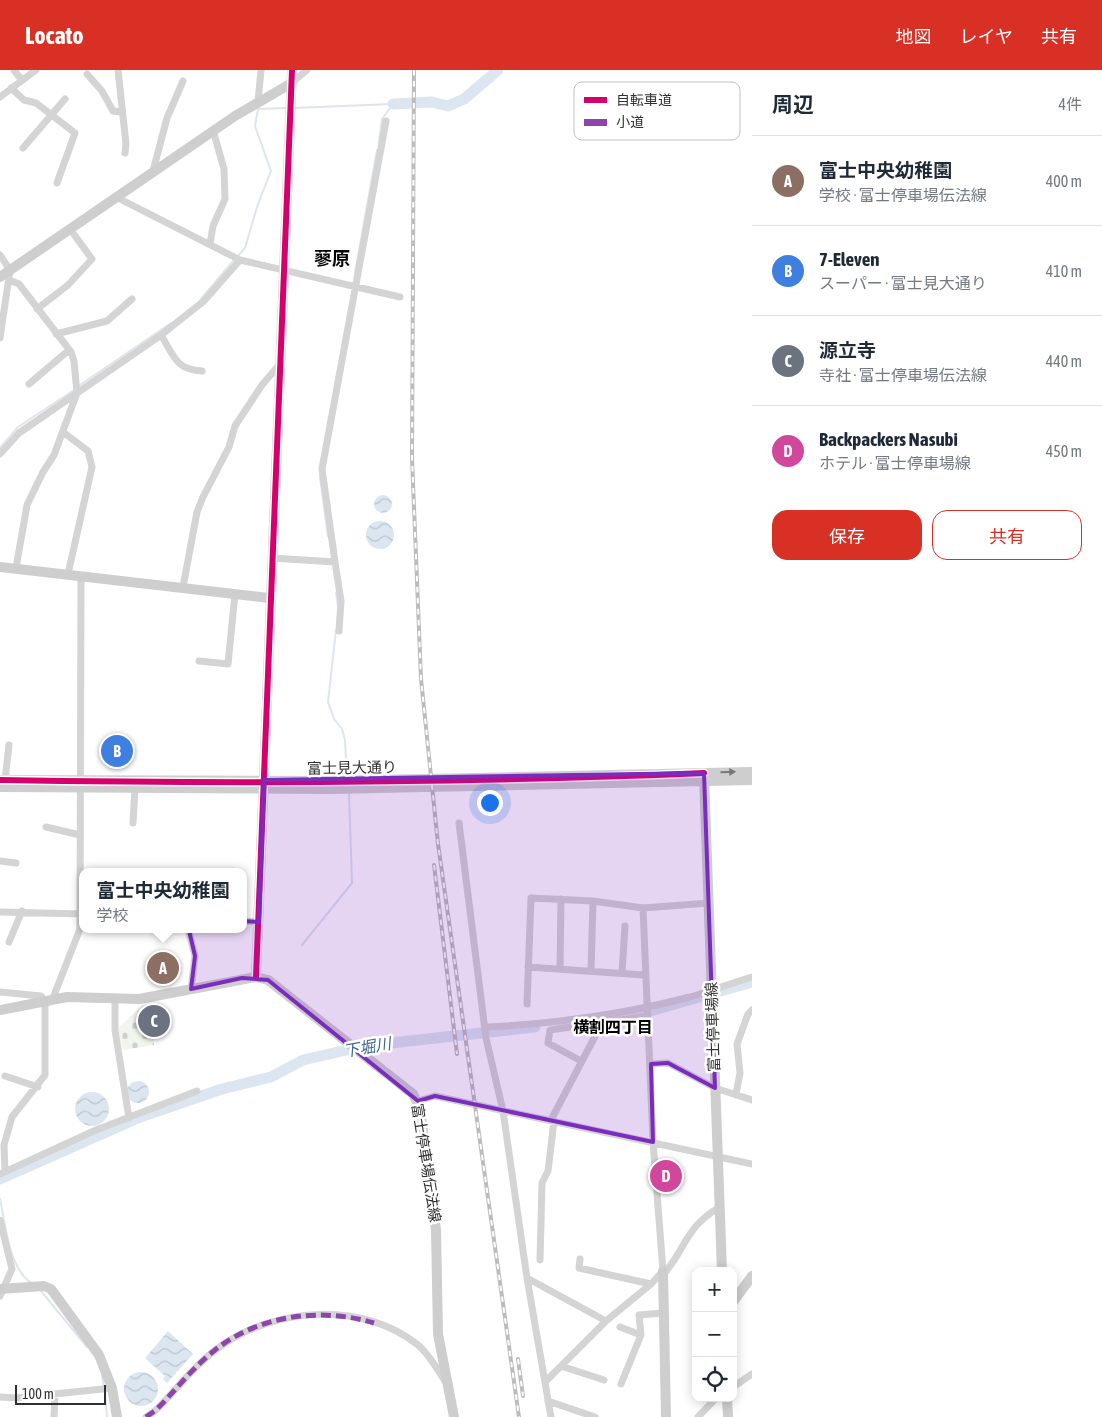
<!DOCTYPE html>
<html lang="ja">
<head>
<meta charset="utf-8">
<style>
	:root { --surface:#fff; --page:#f2f2f3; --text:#1f2937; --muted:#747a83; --line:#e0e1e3; --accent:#d93025 }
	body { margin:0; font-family:"Asap Condensed","Noto Sans JP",sans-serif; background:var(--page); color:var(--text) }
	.controls { position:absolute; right:15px; bottom:15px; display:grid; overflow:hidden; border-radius:10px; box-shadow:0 2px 12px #0003 }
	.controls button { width:45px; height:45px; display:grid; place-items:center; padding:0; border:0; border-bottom:1px solid var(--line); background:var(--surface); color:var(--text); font:25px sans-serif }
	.scale { position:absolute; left:15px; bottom:12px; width:91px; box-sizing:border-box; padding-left:5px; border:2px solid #303030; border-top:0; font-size:14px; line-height:18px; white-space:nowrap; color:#303030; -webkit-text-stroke:4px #fff; paint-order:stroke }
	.you { position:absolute; left:489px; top:732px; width:18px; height:18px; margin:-12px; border:4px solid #fff; border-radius:50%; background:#1a73e8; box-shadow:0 0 0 8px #1a73e833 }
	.badge { display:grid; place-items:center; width:32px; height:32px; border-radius:50%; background:var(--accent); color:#fff; font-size:16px; font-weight:700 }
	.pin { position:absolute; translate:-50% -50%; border:2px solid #fff; box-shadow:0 1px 5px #0006 }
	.popup { position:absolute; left:79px; top:798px; width:168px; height:65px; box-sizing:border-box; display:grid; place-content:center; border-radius:10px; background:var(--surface); filter:drop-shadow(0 1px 4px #0005); font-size:16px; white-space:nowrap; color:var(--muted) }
	.popup b { font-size:19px; color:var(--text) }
	.popup::after { content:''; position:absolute; left:50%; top:100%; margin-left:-10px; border:10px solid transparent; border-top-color:var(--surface) }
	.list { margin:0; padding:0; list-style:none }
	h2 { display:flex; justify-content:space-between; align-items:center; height:65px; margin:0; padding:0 20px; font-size:21px }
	h2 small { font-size:16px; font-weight:400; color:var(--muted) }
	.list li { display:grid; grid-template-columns:32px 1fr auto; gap:15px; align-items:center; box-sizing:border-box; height:90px; padding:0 20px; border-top:1px solid var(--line) }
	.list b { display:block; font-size:19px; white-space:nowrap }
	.list p { margin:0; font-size:16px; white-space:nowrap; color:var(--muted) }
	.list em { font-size:16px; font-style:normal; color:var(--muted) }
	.actions { display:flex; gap:10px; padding:15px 20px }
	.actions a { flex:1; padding:11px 0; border:1px solid var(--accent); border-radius:15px; text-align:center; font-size:18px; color:var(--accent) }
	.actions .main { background:var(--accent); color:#fff }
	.icon { flex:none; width:28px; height:28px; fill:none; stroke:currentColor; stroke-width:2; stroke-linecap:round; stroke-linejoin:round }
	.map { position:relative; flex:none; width:752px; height:1347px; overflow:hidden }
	header { display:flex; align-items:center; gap:30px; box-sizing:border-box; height:70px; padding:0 25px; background:var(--accent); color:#fff }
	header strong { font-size:24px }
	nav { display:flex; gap:28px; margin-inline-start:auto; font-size:18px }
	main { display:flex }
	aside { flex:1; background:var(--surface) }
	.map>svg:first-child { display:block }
	.cemetery { fill:url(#cemetery-stones) }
	.water { fill:url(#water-waves) }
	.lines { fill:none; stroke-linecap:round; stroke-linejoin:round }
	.stream { stroke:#dbe6f1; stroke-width:2 }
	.river { stroke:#dbe6f1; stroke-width:11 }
	.street { stroke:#d4d4d4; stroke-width:7 }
	.secondary { stroke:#cecece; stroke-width:10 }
	.rail-casing { stroke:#bcbcbc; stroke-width:4 }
	.rail { stroke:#fff; stroke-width:2; stroke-dasharray:5.5; stroke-linecap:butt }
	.quiet { stroke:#8e44ad; stroke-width:5; stroke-dasharray:10 5; stroke-linecap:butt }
	.cycleway-casing { stroke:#fff; stroke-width:9 }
	.cycleway { stroke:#d6006c; stroke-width:6 }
	.oneway { fill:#777 }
	.marked { fill:#7b2cbf; fill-opacity:0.2; stroke:#7b2cbf; stroke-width:4; stroke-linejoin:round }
	.labels { text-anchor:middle; stroke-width:5; stroke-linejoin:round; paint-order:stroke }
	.street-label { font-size:15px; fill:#303030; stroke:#fff }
	.neighbourhood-label { font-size:16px; font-weight:bold; fill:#000; stroke:#fff }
	.water-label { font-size:16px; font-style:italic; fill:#406990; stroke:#fff }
	.quarter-label { font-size:18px; font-weight:bold; fill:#000; stroke:#fff }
	.key { fill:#fff; stroke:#c1c1c1; stroke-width:1 }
	.key-label { font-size:14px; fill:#303030 }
</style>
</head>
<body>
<header>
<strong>Locato</strong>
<nav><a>地図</a><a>レイヤ</a><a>共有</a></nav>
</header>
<main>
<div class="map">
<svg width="752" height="1347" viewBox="0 0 752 1347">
	<defs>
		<pattern id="cemetery-stones" width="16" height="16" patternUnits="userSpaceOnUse" patternTransform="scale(1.25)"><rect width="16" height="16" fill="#f0f5ed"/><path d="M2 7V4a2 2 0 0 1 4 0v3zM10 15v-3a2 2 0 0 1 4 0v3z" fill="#ced2cc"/></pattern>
		<pattern id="water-waves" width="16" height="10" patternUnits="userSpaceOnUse" patternTransform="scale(1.25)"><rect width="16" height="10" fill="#dbe6f1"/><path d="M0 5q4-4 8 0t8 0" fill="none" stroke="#bcc6cf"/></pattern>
	</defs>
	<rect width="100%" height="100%" fill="#fff"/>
	<path class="cemetery" d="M 160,933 L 163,942 L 143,944 L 145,963 L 153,963 L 154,975 L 123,980 L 118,958 L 143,935 Z"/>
	<path class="water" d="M374 434a9 9 0 1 1 18 0a9 9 0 1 1-18 0Z
		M366 465a14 14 0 1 1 28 0a14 14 0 1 1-28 0Z
		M127 1022a11 11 0 1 1 22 0a11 11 0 1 1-22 0Z
		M75 1039a17 17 0 1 1 34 0a17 17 0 1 1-34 0Z
		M 168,1261 L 193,1284 L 167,1313 L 163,1309 L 165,1306 L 145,1288 Z
		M124 1319a17 17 0 1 1 34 0a17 17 0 1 1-34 0Z"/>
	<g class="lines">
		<path class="stream" d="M 293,38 L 393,34
			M 379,72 L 382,49 L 393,34
			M 237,187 L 245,178 L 258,134 L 271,101 L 255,56 L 258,39 L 286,38
			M 355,203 L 377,80
			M 200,230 L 234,190
			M 80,315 L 171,253
			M 0,378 L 18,357 L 74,320
			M 320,407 L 328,466
			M 336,523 L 338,536
			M 336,560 L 328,632 L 334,649 L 342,659 L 345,670 L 347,708
			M 302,875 L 352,813 L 349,723
			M 0,1129 C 6,1156 8,1196 31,1213
			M 41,1221 L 87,1277
			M 102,1305 L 104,1317
			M 105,1322 L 107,1347"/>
		<path class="river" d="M 393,34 L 432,32 L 448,36 L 464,29 L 498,0
			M 603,948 L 650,941 L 752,912
			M 0,1109 L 140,1047 L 222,1019 L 271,1007 L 303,990 L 364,976 L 535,957"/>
		<path class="street" d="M 14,0 L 21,9
			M 118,0 L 126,74 L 125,83
			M 87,4 L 102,21 L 113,41 L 121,42
			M 290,14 L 307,0
			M 11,18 L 24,30 L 36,33 L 75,63 L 57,113
			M 0,27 L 36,0
			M 258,32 L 261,0
			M 23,78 L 65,29
			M 153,101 L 167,48 L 183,11
			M 116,127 L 240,190 L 400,227
			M 210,174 L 213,156 L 225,129 L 224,99 L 213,60
			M 0,185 L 10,200 L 0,268
			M 9,210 L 19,214 L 71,282 L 74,291 L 77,323 L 54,385 L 43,402 L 27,435 L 16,498
			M 37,239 L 68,215 L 92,189 L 70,159
			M 56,264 L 107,251 L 132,229
			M 161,265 L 204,231 L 240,190
			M 29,314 L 69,280
			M 63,362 L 88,381 L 92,397 L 68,504
			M 0,384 L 19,363 L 161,265 C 174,286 176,300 202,301
			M 272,488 L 335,492 L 341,531 L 339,561
			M 335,492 L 322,399 L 386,51
			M 183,517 L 197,442 L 203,427 L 229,377 L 235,356 L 262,315 L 279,295
			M 199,591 L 228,594 L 235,524
			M 5,710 L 9,675
			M 133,753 L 135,718
			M 459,753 L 486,968 L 503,1041 L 527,1208 L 551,1347
			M 46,757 L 80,765
			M 0,791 L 16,793
			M 0,842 L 83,844
			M 243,851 L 259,852
			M 188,859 L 195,886 L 191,919
			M 9,872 L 22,841
			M 528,897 L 644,905
			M 560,898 L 561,829
			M 591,900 L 593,831
			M 622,903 L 625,856
			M 0,922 L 41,926 L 45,931 L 45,1005 L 12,1047 L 4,1075 L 5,1102
			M 53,928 L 80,859 L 81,506
			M 115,928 L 115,960 L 129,1048
			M 527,934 L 531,828 L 593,831 L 643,838 L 709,833
			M 486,957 C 553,954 625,944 690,927 C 711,921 731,913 752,907
			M 581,991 L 548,973 L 550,960 L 648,946
			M 651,994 L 668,993 L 715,1018 L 752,1030
			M 5,1006 L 38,1017
			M 736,1024 L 740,1003 L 737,974 L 748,944 L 752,940
			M 418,1031 L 435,1026 L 752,1094
			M 551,1050 L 602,953
			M 0,1104 L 96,1060 L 197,1021
			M 0,1150 L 12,1199 L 0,1226
			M 580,1189 L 579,1198 L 651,1214
			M 540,1190 L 542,1113 L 548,1101 L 554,1051
			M 663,1205 C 686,1179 685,1157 720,1137
			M 527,1208 L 606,1251
			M 620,1257 L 641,1265
			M 561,1296 L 604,1310
			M 546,1311 L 606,1251 L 651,1214 L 663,1201 L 653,1072 L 643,838
			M 621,1314 L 641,1265 L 639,1245 L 663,1243
			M 733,1317 L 752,1304
			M 0,1327 L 16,1328 L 112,1318
			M 548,1331 L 595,1347
			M 54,1347 L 55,1325
			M 146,1347 L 156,1340 C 177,1319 196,1293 221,1276 C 277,1237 363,1231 418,1275 C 429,1284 437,1299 445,1311
			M 698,1347 L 716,1328"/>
		<path class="secondary" d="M 0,207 L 235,46 L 290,14
			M 0,497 L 269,528
			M 704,706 L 722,1201
			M 0,710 L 329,711 L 752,702
			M 0,717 L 330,719 L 752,710
			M 256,907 L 292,0
			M 0,940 L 67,927 L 139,929 L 256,907 L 268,910 L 413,1024 L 420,1038 L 436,1160 L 438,1264 L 454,1347
			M 663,1201 L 666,1347
			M 0,1219 L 44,1216 L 51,1219 L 99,1285 L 112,1318 L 117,1347
			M 733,1232 L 752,1206
			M 727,1328 L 728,1347"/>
		<g class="rail-casing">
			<path id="rail" d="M 414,0 L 412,388 L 421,609 L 438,774 L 519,1347
				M 434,795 L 457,984
				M 518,1289 L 523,1326"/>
		</g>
		<use href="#rail" class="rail"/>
		<path class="quiet" d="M 146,1347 L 156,1340 C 175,1321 193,1297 215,1280 C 259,1245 321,1237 374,1253"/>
		<g class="cycleway-casing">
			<path id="cycleway" d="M 0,710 C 234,714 470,713 704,703
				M 256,907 L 292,0"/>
		</g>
		<use href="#cycleway" class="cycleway"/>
	</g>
	<defs><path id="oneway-solid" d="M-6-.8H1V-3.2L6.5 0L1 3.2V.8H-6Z" transform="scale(1.25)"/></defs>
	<use class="oneway" href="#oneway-solid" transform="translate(728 702) rotate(-1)"/>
	<path class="marked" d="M 704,703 L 715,1018 L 668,993 L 651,994 L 653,1072 L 435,1026 L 418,1031 L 268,910 L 242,908 L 191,919 L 195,886 L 186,848 L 259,852 L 264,710 Z"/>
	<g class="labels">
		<g class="street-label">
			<text transform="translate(352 698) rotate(-1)" y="5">富士見大通り</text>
			<text transform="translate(713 957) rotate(-92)" y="5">富士停車場線</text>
			<text transform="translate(426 1093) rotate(81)" y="5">富士停車場伝法線</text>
		</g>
		<g class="neighbourhood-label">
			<text x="613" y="963">横割四丁目</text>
		</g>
		<g class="water-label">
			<text transform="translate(367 977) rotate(-10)" y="6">下堀川</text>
		</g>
		<g class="quarter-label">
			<text x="332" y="195">蓼原</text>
		</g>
	</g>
	<rect x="574" y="12" width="166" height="58" rx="8" class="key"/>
	<rect x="584" y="27" width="23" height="6" fill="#d6006c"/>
	<rect x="584" y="49" width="23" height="7" fill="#8e44ad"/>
	<g class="key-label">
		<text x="616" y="35">自転車道</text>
		<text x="616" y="57">小道</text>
	</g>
</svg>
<div class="controls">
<button>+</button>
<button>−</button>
<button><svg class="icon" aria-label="locate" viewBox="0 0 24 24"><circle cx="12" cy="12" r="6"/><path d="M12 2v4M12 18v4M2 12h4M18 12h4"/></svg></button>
</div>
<div class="scale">100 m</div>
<div class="you"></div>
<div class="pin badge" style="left:163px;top:898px;background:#8d6e63">A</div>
<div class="popup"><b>富士中央幼稚園</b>学校</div>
<div class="pin badge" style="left:117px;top:681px;background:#3f7fe0">B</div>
<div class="pin badge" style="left:154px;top:951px;background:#6b7280">C</div>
<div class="pin badge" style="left:666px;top:1106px;background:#d1479c">D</div>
</div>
<aside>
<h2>周辺<small>4件</small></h2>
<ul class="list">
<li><span class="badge" style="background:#8d6e63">A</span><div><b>富士中央幼稚園</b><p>学校 · 富士停車場伝法線</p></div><em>400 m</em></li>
<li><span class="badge" style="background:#3f7fe0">B</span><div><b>7-Eleven</b><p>スーパー · 富士見大通り</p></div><em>410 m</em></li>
<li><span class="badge" style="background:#6b7280">C</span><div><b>源立寺</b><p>寺社 · 富士停車場伝法線</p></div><em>440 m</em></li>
<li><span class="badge" style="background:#d1479c">D</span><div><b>Backpackers Nasubi</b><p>ホテル · 富士停車場線</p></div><em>450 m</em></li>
</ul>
<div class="actions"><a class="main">保存</a><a>共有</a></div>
</aside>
</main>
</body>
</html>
